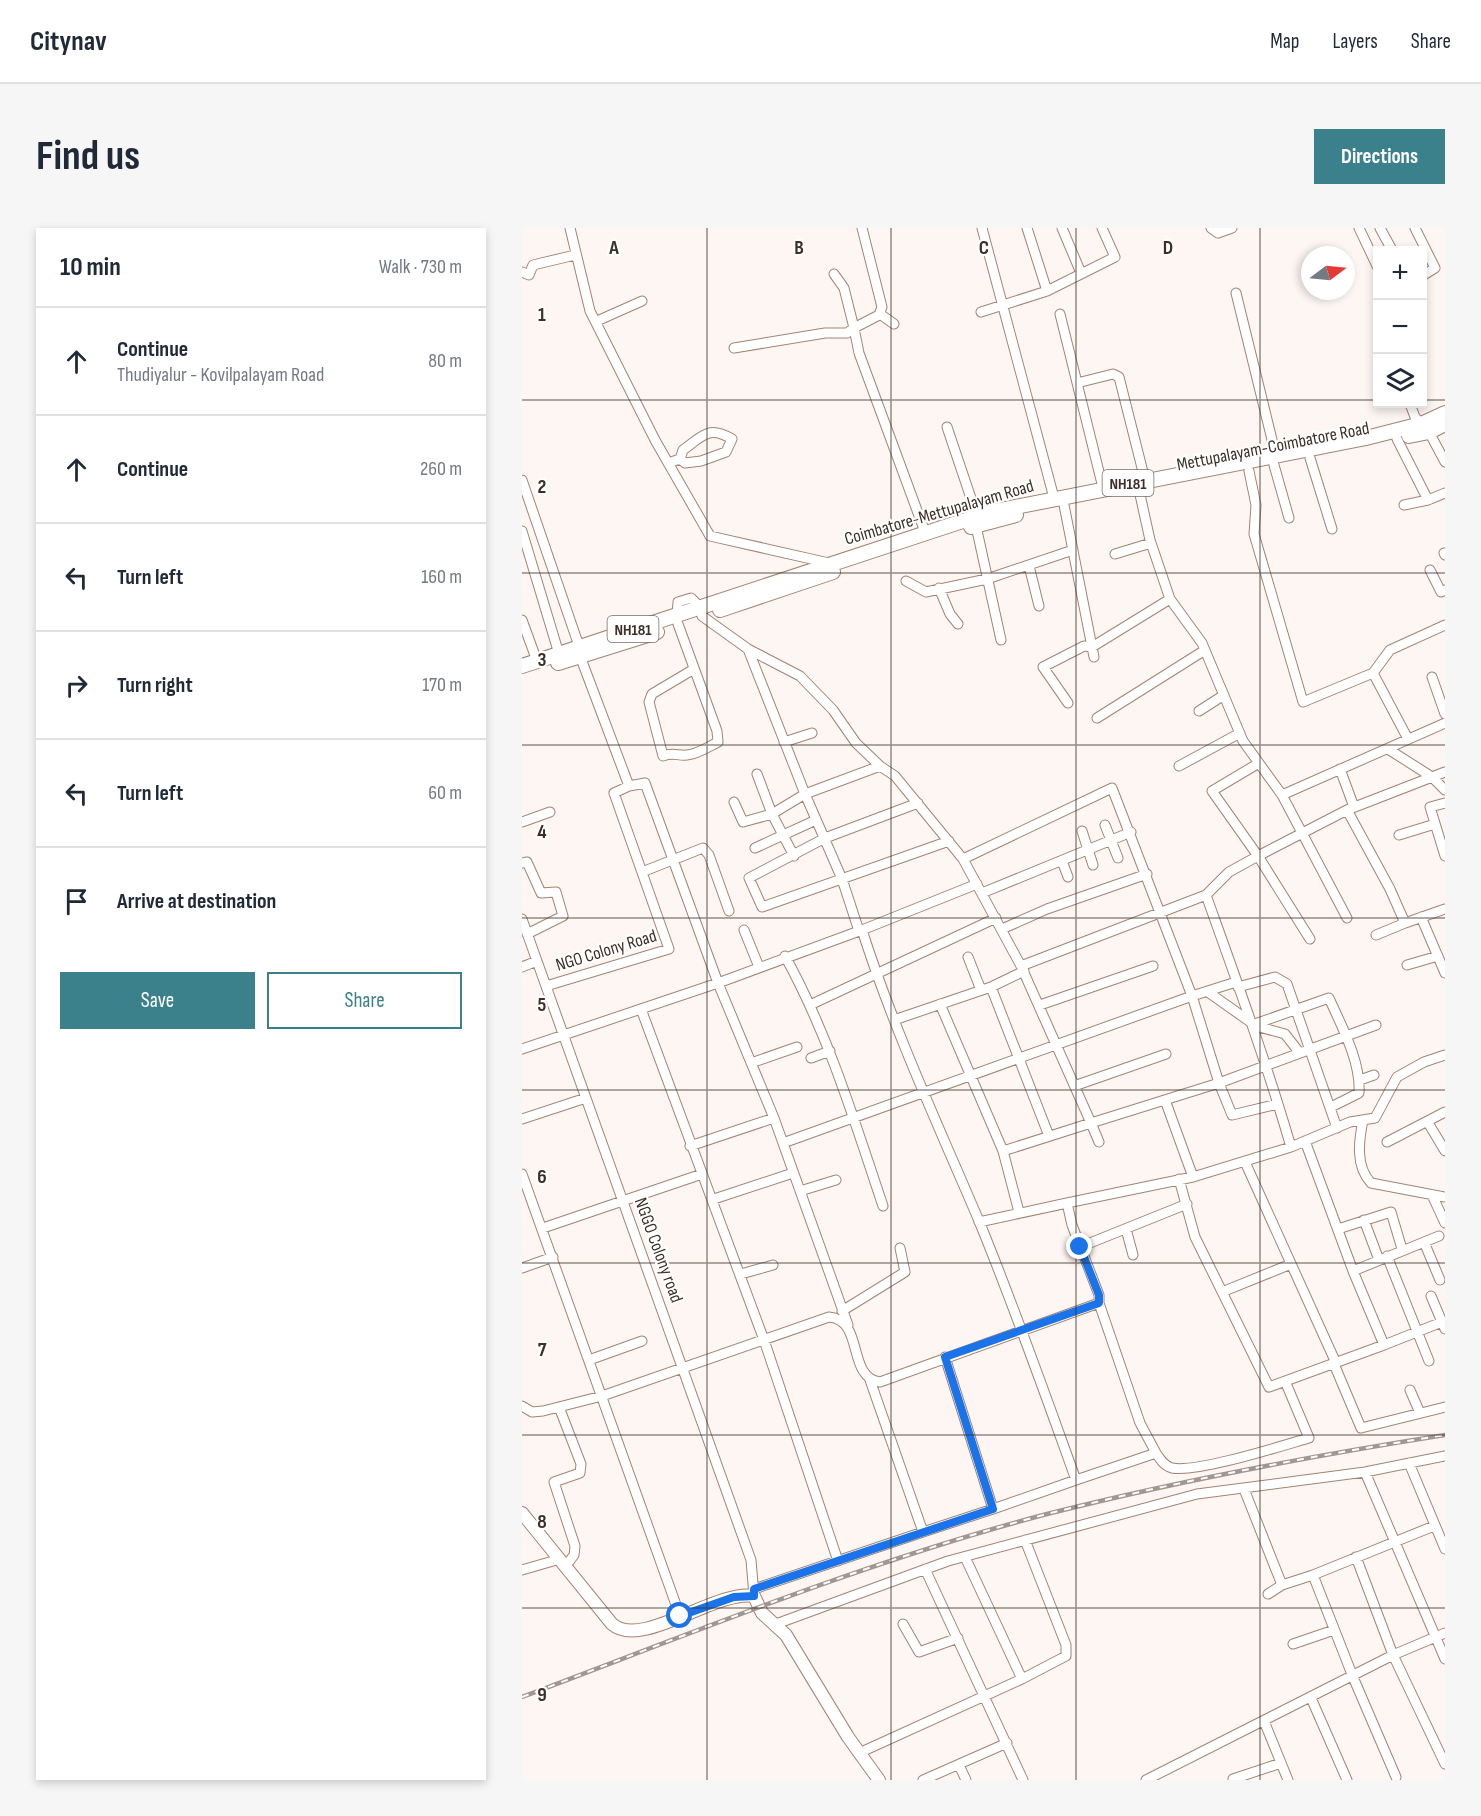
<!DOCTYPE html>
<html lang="en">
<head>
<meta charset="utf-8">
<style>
	:root { --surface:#fff; --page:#f6f6f7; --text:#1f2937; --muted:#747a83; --line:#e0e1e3; --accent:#3b818c }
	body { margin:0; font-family:"Sofia Sans Condensed",sans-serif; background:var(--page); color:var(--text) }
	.controls { position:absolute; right:18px; top:18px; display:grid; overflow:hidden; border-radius:0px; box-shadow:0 3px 9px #0003 }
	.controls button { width:54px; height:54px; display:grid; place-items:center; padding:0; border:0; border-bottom:2px solid var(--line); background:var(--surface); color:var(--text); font:30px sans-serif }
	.compass { position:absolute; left:779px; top:18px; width:54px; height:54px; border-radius:50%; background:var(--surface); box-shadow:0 3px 9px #0003; rotate:74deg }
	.stop { position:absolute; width:18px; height:18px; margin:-14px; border:4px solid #1a73e8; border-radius:50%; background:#fff }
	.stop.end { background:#1a73e8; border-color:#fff; box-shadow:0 2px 6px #0008 }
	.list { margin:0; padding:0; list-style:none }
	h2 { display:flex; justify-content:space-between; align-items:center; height:78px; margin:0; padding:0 24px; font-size:26px }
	h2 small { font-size:20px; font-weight:400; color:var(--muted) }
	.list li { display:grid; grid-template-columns:39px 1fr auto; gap:18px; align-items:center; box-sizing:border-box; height:108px; padding:0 24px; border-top:2px solid var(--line) }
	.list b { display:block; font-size:22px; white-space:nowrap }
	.list p { margin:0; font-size:20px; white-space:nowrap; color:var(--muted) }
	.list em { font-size:20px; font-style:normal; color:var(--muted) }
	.actions { display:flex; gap:12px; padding:18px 24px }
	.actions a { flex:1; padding:14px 0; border:2px solid var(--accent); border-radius:0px; text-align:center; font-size:21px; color:var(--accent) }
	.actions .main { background:var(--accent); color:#fff }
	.icon { flex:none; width:33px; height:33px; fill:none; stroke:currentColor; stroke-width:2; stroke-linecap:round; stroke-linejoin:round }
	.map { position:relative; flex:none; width:923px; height:1552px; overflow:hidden; border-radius:0px }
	header { display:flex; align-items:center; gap:36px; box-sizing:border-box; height:84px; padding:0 30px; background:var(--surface); border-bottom:2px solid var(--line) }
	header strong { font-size:28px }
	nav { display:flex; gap:33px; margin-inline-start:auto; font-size:21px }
	.intro { display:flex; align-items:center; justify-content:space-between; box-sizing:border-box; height:144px; padding:0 36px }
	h1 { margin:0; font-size:42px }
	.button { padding:15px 27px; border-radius:0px; background:var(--accent); color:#fff; font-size:21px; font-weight:700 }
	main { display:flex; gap:36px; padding:0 36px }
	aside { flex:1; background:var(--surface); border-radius:0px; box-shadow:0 3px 9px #0003 }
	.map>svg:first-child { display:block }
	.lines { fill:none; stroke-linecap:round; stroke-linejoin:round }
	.minor-casing { stroke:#a58372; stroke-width:11 }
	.major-casing { stroke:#a58372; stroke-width:14 }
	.highway-casing { stroke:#a58372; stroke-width:16 }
	.minor { stroke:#fff; stroke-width:9 }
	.major { stroke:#fff; stroke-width:12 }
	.highway { stroke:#fff; stroke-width:14 }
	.rail-casing { stroke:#a19690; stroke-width:4.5 }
	.rail { stroke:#fff; stroke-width:2; stroke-dasharray:7; stroke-linecap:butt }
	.route { stroke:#1a73e8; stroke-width:8 }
	.grid { fill:none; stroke:#3d2f28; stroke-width:1.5; stroke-opacity:0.55 }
	.labels { text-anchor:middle; stroke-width:4.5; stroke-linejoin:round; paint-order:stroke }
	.shield { fill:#fff; stroke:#776d68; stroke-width:1.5 }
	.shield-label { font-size:16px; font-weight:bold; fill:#3d2f28 }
	.street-label { font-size:18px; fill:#3d2f28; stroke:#fff }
	.grid-label { font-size:20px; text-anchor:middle; font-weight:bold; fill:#3d2f28; stroke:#fff; stroke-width:4.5; stroke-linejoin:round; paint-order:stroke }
</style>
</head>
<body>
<header>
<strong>Citynav</strong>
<nav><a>Map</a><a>Layers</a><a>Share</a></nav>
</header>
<div class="intro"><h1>Find us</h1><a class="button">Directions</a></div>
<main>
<aside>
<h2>10 min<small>Walk · 730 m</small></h2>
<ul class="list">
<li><svg class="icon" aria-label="ahead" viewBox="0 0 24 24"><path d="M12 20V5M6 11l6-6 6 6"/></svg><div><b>Continue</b><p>Thudiyalur - Kovilpalayam Road</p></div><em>80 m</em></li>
<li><svg class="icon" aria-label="ahead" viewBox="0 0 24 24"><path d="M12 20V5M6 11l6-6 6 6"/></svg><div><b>Continue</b></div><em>260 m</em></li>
<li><svg class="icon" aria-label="left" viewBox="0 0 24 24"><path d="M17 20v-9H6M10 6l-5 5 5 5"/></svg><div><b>Turn left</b></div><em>160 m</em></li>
<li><svg class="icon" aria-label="right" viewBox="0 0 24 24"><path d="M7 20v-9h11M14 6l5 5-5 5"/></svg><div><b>Turn right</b></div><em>170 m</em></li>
<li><svg class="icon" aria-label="left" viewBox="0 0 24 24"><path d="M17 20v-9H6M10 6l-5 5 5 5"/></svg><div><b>Turn left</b></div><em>60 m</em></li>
<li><svg class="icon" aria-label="arrive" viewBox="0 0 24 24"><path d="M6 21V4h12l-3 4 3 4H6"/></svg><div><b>Arrive at destination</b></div></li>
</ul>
<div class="actions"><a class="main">Save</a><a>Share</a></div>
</aside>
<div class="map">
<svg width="923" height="1552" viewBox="0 0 923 1552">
	<rect width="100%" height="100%" fill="#fef6f2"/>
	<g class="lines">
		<g class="minor-casing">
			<path id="minor" d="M 48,0 L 68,83 L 133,212 L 188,308 L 307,335
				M 340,0 L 360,79 L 357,87 L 332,100 L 337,125 L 403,304
				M 460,0 L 532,270
				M 505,0 L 525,63
				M 540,0 L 559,45
				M 689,0 L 696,5 L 710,0
				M 837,0 L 856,40
				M 858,0 L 870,22
				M 893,0 L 913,40 L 900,48
				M 0,44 L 7,47 L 11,37 L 53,27
				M 714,65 L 754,228
				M 459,84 L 525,63 L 593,29 L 580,0
				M 358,86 L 372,96
				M 538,86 L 581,260
				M 75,93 L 120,73
				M 212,120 L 303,105 L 325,105 L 332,100 L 322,60 L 312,46
				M 555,155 L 591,146 L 597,149 L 623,252
				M 888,176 L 893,189 L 907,204 L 923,234
				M 425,199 L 455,288
				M 875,211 L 906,272 L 923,265
				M 788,230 L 810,301
				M 146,235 L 158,231 L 161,222 C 181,208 186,197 210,211 L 204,224 L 179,233 L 163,235 L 158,231
				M 752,237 L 767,290
				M 727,243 L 734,277 L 732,306 L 781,474 L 851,445 L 868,422 L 923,397
				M 0,252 L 57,418
				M 617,262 L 628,312 L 648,371 L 680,415 L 721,513 L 760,567 L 923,495
				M 542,277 L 572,429
				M 882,277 L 906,272
				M 454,298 L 479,412
				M 0,303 L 37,426
				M 922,325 L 923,327
				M 593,326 L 629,315
				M 507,338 L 517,378
				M 908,342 L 919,364 L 923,362
				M 384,353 L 404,364 L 465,351 L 551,322
				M 417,360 L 428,386 L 436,396
				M 155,387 L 156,374 L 169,370 L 178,379
				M 180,388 L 226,421 L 278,448 L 311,482 L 334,515 L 358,538 L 373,548 L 441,631 L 590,560 L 670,768 L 261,915
				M 0,392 L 15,433
				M 156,396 L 195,503 L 196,514 C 186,519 176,526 165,527 C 156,528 151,524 141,528 L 127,474 L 130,466 L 172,441
				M 226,421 L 283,566 L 320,651 L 337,703
				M 58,428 L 107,558
				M 851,445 L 886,511
				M 910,449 L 923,486
				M 546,475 L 521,439 L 562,418 L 570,419 L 648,371
				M 677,483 L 702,467
				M 575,490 L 683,422
				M 262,514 L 290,505
				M 866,521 L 910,549 L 923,562
				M 657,538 L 718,505
				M 818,541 L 832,579
				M 760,567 L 825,690
				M 212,574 L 221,594 L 250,586 L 235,546
				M 396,575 L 303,610 L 227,650 L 240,679 L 427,613
				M 923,575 L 908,579 L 923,628
				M 825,582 L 923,544
				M 0,594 L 28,584
				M 583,597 L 596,630
				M 560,603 L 571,637
				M 877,607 L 913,596
				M 233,620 L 294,592
				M 272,628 L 250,586 L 283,566 L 358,538
				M 441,631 L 499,738 L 569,895 L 697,855 L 670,768 L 714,754
				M 540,633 L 546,649
				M 0,635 L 5,634 L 19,665 L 34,664 L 41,688 L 5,706
				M 120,644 L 181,620 L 187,627 L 207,683
				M 460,665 L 609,604
				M 684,667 C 714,751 744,833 769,919
				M 899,689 L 923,745
				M 0,691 L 229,1332 L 232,1368
				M 480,701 L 525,681 L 625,646
				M 222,702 L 237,739
				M 340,702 L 455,656
				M 854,707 L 883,695
				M 788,711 L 736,628 L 825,582 L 868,661 L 883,695 L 923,681
				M 263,728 C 307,808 332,892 361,978
				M 446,729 L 459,762
				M 885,737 L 916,728
				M 499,738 L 684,667 L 707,644 L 736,628 L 690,563 L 737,535
				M 0,739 L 15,733
				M 24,758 L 147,721 L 92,565 L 107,558 L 123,555 L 196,755 L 340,702 C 372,802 416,897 457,993 C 492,1078 523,1166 554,1252 L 471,1281 L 423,1129
				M 469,759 L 527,908
				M 716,759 L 753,749 L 765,756 L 815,900
				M 686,764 L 727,793
				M 290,776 L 474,690
				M 418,776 L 481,923 L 497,984
				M 518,777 L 631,738
				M 119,781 L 242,1112 L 316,1333
				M 372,792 L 469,759 L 502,743
				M 730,797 L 807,770 C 820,799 839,834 837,865 L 809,879
				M 730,797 L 763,806 L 777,824
				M 0,821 L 196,755 L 252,890 L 326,1097
				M 289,830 L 308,823
				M 229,835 L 275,819
				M 838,852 L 852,847
				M 555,857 L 644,826
				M 643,872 L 671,949
				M 756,876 L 710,887 L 697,855 L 854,797
				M 0,891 L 64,870
				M 841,892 C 837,912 833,938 849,955 L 923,969
				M 905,893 L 923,923
				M 865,914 L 923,884
				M 168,918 L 252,890
				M 481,923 L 569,895 L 577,914
				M 723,934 L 814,1135
				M 0,946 L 158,1388
				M 657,951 L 673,1009 L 747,1159 L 862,1117 L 831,1043 L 783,913
				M 278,963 L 314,952
				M 910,967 L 923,995
				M 192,971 L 271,945
				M 842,992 L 857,1032
				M 457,994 L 545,975
				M 21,1000 L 180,946
				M 604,1001 L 611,1027
				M 816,1001 L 869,984 L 880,1021
				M 902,1014 L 918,1052
				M 558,1019 L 665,976
				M 865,1028 L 907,1133
				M 0,1040 L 31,1029
				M 831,1043 L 917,1008
				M 219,1046 L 251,1037
				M 700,1064 L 769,1036
				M 909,1068 L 923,1101
				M 320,1083 L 383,1044 L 378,1020
				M 862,1117 L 920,1094
				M 67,1132 L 120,1113
				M 812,1136 L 839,1200 L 923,1179
				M 888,1162 L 898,1185
				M 0,1178 L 10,1184 L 21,1183 L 80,1168 L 307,1089 C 343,1092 324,1149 358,1154 L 577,1075 L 577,1067 L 550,997 L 545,975 L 671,949 L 769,919 L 828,894 L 853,890 L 875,849 L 902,834 L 923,827
				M 37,1179 L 59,1236 L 58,1245 L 32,1254 L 53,1318 L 52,1327 L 43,1339
				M 634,1225 C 638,1231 642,1238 650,1240 C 675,1245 759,1218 787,1210 L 763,1153
				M 887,1235 L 923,1321
				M 843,1244 L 923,1431
				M 554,1252 L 634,1225 L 618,1195 L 577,1075
				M 722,1261 L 760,1357
				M 401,1304 L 471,1281
				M 443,1329 L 500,1451
				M 834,1329 L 871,1427 L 923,1536
				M 403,1341 L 501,1552
				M 0,1342 L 38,1331
				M 232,1361 L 401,1304 L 348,1152
				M 746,1366 L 760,1357 L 791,1347
				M 254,1396 L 426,1333 L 675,1266 L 843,1244 L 923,1228
				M 381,1396 L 397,1424 L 436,1410
				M 771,1416 L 812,1402
				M 789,1470 L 825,1552
				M 742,1493 L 766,1552
				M 337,1525 L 500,1451 L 544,1428 L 544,1417 L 503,1312
				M 437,1537 L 444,1552
				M 874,1549 L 831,1449 L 791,1347 L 912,1298
				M 711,1551 L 759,1535
				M 401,1552 L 485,1515
				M 624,1552 L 871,1427 L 923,1405"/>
		</g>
		<g class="major-casing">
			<path id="major" d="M 0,1285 L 90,1396 C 120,1422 194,1361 232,1368 L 240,1385 L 264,1407 L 326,1509 L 357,1552"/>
		</g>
		<g class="highway-casing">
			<path id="highway" d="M 887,208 L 907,204 L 923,196
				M 449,299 L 494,287
				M 198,382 L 311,344
				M 36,435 L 135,404
				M 0,438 L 468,284 L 844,210 L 899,196 L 923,185"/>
		</g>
		<use href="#minor" class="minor"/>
		<use href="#major" class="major"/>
		<use href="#highway" class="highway"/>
		<g class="rail-casing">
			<path id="rail" d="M 0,1469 C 173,1404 345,1333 525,1286 C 656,1253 789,1228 923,1207"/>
		</g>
		<use href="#rail" class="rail"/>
	</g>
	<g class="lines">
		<path class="route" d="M 158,1388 L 212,1369 L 232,1368 L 232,1361 L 471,1281 L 423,1129 L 577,1075 L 577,1067 L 558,1019"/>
	</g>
	<path class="grid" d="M 185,0 L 185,1552M 369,0 L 369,1552M 554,0 L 554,1552M 738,0 L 738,1552M 0,172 L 856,172M 900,172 L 923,172M 0,345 L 923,345M 0,517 L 923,517M 0,690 L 923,690M 0,862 L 923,862M 0,1035 L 923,1035M 0,1207 L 923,1207M 0,1380 L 923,1380"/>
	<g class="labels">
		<g class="shield">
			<rect x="580.5" y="242" width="51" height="26" rx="4.5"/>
			<rect x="85.5" y="388" width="51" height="26" rx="4.5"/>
		</g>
		<g class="shield-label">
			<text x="606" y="261">NH181</text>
			<text x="111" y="407">NH181</text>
		</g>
		<g class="street-label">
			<text transform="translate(751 218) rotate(-11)" y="6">Mettupalayam-Coimbatore Road</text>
			<text transform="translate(417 284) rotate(-16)" y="6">Coimbatore-Mettupalayam Road</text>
			<text transform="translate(84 722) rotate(-17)" y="6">NGO Colony Road</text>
			<text transform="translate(137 1022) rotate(70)" y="6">NGGO Colony road</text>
		</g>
	</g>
	<g class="grid-label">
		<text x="92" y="26">A</text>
		<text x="277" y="26">B</text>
		<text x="462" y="26">C</text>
		<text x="646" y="26">D</text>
		<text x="20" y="93">1</text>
		<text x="20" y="265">2</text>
		<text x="20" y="438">3</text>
		<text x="20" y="610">4</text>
		<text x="20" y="783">5</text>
		<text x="20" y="955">6</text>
		<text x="20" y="1128">7</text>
		<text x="20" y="1300">8</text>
		<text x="20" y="1473">9</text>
	</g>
</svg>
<div class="controls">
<button>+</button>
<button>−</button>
<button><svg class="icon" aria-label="layers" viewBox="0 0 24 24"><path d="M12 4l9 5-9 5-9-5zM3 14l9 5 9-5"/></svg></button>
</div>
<svg class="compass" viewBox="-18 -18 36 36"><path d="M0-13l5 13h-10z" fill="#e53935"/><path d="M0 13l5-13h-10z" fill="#747a83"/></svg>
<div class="stop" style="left:158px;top:1388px"></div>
<div class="stop end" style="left:558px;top:1019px"></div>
</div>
</main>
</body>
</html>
